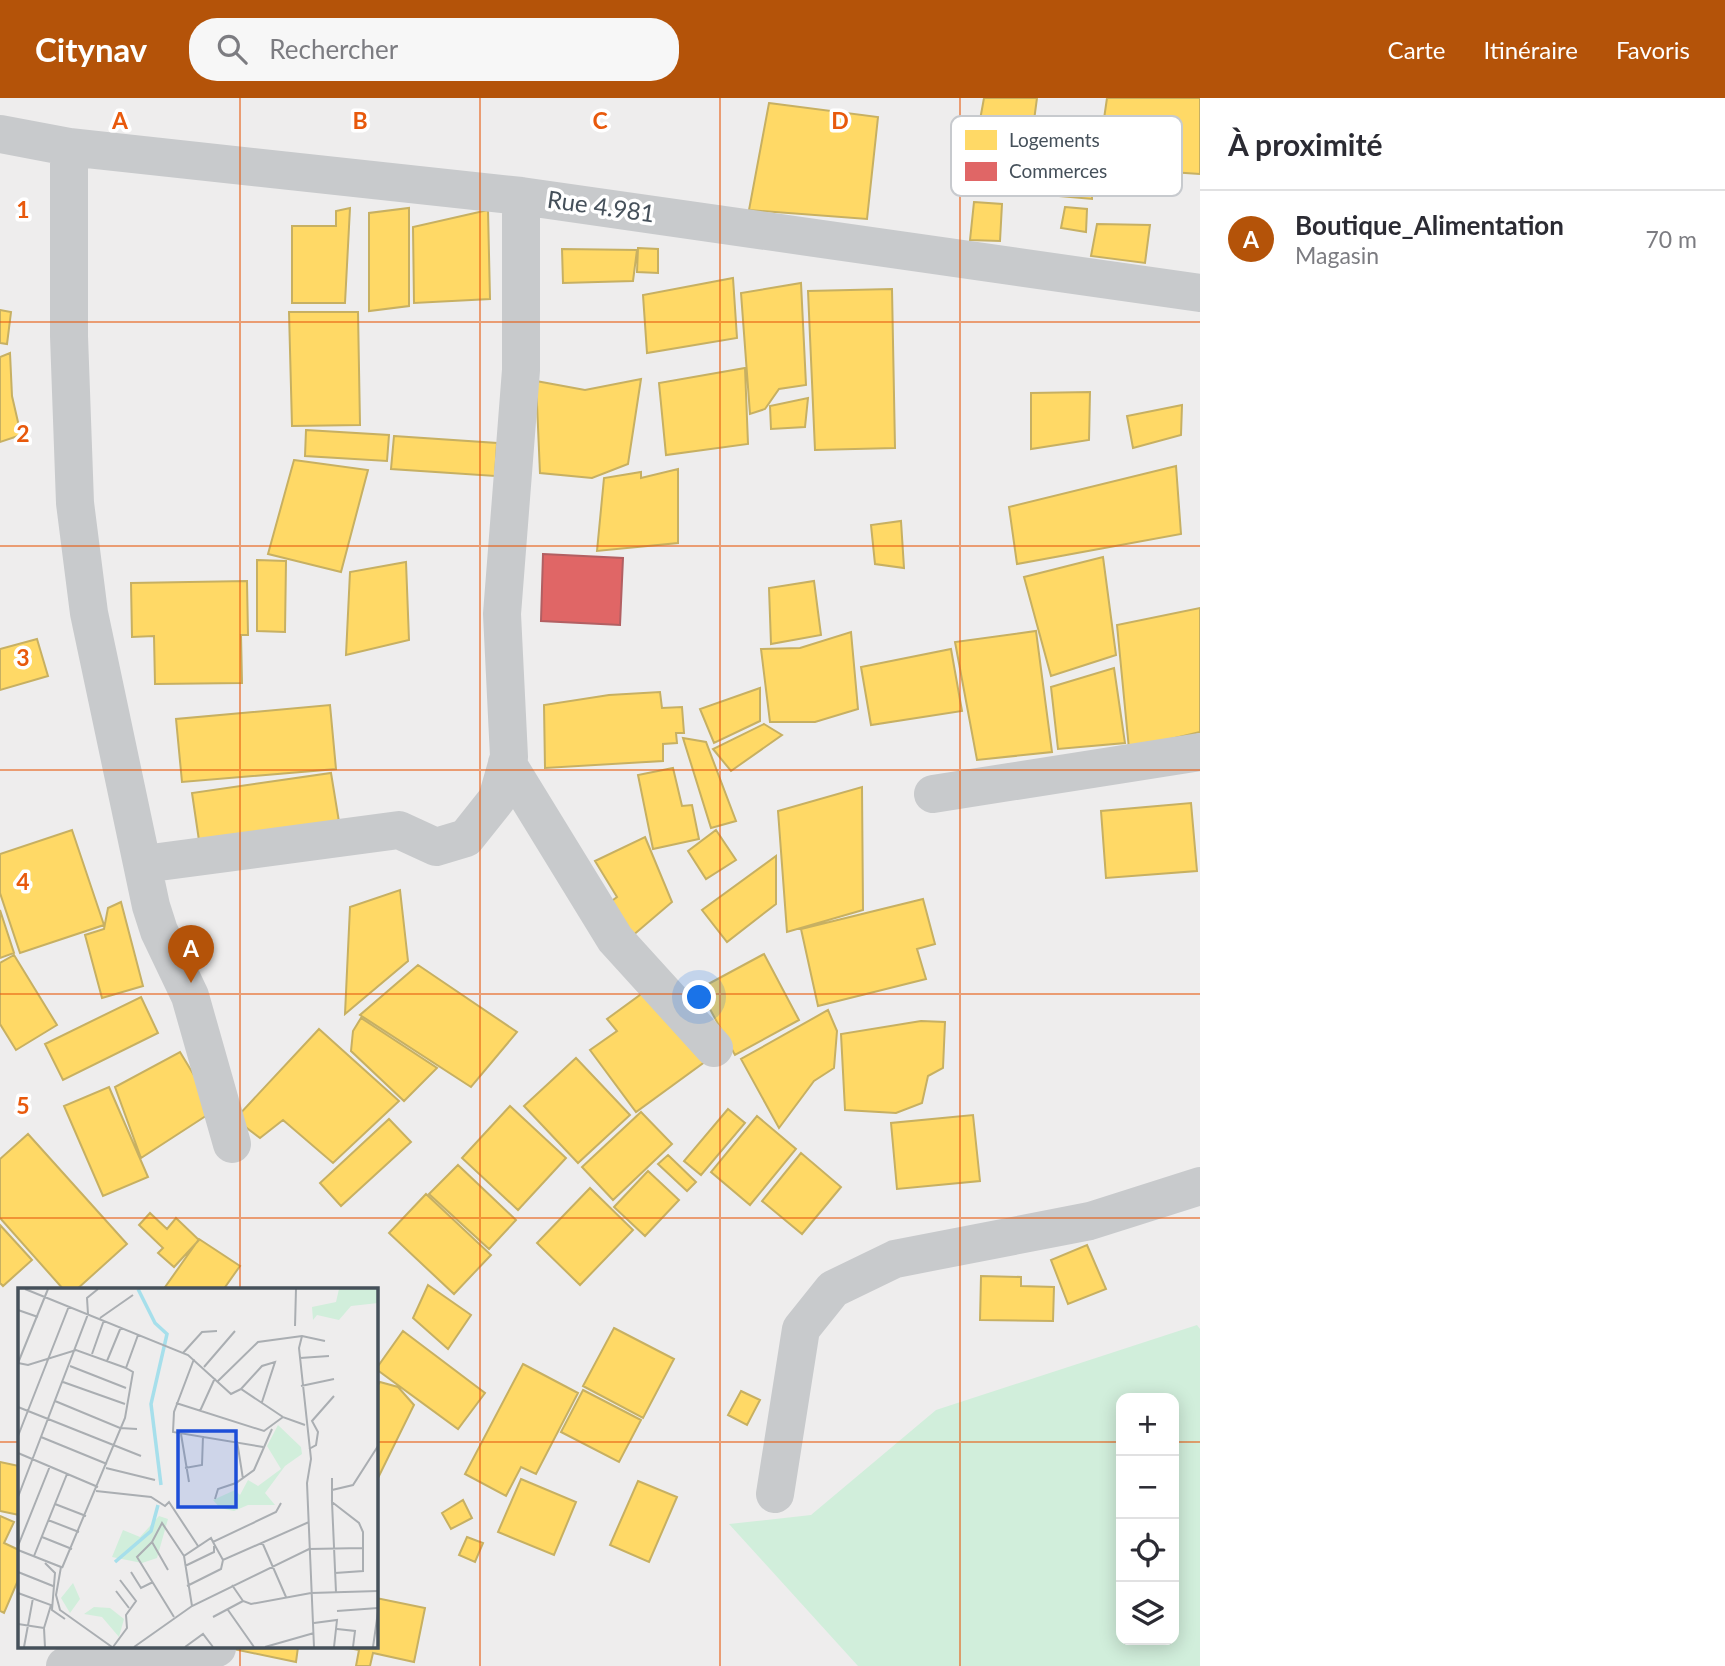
<!DOCTYPE html>
<html lang="fr">
<head>
<meta charset="utf-8">
<style>
	:root { --surface:#fff; --page:#f7f7f7; --text:#2b2b33; --muted:#7c7c81; --line:#e1e1e2; --accent:#b45309 }
	body { margin:0; font-family:Lato,sans-serif; background:var(--page); color:var(--text) }
	.controls { position:absolute; right:21px; bottom:21px; display:grid; overflow:hidden; border-radius:14px; box-shadow:0 4px 18px #0003 }
	.controls button { width:63px; height:63px; display:grid; place-items:center; padding:0; border:0; border-bottom:2px solid var(--line); background:var(--surface); color:var(--text); font:35px sans-serif }
	.you { position:absolute; left:700px; top:900px; width:24px; height:24px; margin:-18px; border:5px solid #fff; border-radius:50%; background:#1a73e8; box-shadow:0 0 0 10px #1a73e833 }
	.badge { display:grid; place-items:center; width:46px; height:46px; border-radius:50%; background:var(--accent); color:#fff; font-size:23px; font-weight:700 }
	.pin { position:absolute; translate:-50% -58px; filter:drop-shadow(0 2px 4px #0008) }
	.pin::after { content:''; position:absolute; top:37px; width:24px; height:21px; background:inherit; clip-path:polygon(0 0,100% 0,50% 100%) }
	.list { margin:0; padding:0; list-style:none }
	h2 { display:flex; justify-content:space-between; align-items:center; height:91px; margin:0; padding:0 28px; font-size:30px }
	h2 small { font-size:23px; font-weight:400; color:var(--muted) }
	.list li { display:grid; grid-template-columns:46px 1fr auto; gap:21px; align-items:center; box-sizing:border-box; height:98px; padding:0 28px; border-top:2px solid var(--line) }
	.list b { display:block; font-size:26px; white-space:nowrap }
	.list p { margin:0; font-size:23px; white-space:nowrap; color:var(--muted) }
	.list em { font-size:23px; font-style:normal; color:var(--muted) }
	.icon { flex:none; width:38px; height:38px; fill:none; stroke:currentColor; stroke-width:2; stroke-linecap:round; stroke-linejoin:round }
	.map { position:relative; flex:none; width:1200px; height:1568px; overflow:hidden }
	header { display:flex; align-items:center; gap:42px; box-sizing:border-box; height:98px; padding:0 35px; background:var(--accent); color:#fff }
	header strong { font-size:33px }
	nav { display:flex; gap:38px; margin-inline-start:auto; font-size:24px }
	.search { width:490px; height:63px; background:var(--page); display:flex; align-items:center; gap:18px; box-sizing:border-box; padding:0 24px; border-radius:28px; color:var(--muted); font-size:26px }
	main { display:flex }
	aside { flex:1; background:var(--surface) }
	.map>svg:first-child { display:block }
	.green { fill:#d1eedb; fill-rule:evenodd }
	.homes { fill:#ffd966; stroke:#c7b062; stroke-width:2 }
	.shops { fill:#e06666; stroke:#b25f62; stroke-width:2 }
	.lines { fill:none; stroke-linecap:round; stroke-linejoin:round }
	.minor { stroke:#c8cacc; stroke-width:38 }
	.grid { fill:none; stroke:#e8590c; stroke-width:2; stroke-opacity:0.55 }
	.labels { text-anchor:middle; stroke-width:7; stroke-linejoin:round; paint-order:stroke }
	.street-label { font-size:24px; fill:#45505a; stroke:#fff }
	.inset-river { fill:none; stroke:#a6dfeb; stroke-width:3.5 }
	.inset-road { fill:none; stroke:#aaaeb2; stroke-width:2 }
	.view { fill:#1d4ed8; fill-opacity:0.15; stroke:#1d4ed8; stroke-width:3.5 }
	.inset-edge { fill:none; stroke:#45505a; stroke-width:3.5 }
	.key { fill:#fff; stroke:#c7cace; stroke-width:2 }
	.key-label { font-size:19px; fill:#45505a }
	.grid-label { font-size:23px; text-anchor:middle; font-weight:bold; fill:#e8590c; stroke:#fff; stroke-width:7; stroke-linejoin:round; paint-order:stroke }
</style>
</head>
<body>
<header>
<strong>Citynav</strong>
<div class="search"><svg class="icon" aria-label="search" viewBox="0 0 24 24"><circle cx="10" cy="10" r="6"/><path d="M15 15l6 6"/></svg>Rechercher</div>
<nav><a>Carte</a><a>Itinéraire</a><a>Favoris</a></nav>
</header>
<main>
<div class="map">
<svg width="1200" height="1568" viewBox="0 0 1200 1568">
	<rect width="100%" height="100%" fill="#eeeded"/>
	<path class="green" d="M 1197,1227 L 1200,1231 L 1200,1568 L 858,1568 L 729,1426 L 811,1417 L 936,1312 ZM 1121,1300 L 1174,1300 L 1174,1542 L 1121,1542 Z"/>
	<path class="homes" d="M 984,0 L 1037,0 L 1033,30 L 980,22 Z
		M 1107,0 L 1200,0 L 1200,76 L 1097,69 Z
		M 769,5 L 878,19 L 867,121 L 749,112 Z
		M 1030,59 L 1092,68 L 1092,101 L 1026,95 Z
		M 974,104 L 1002,106 L 1000,143 L 970,142 Z
		M 1065,109 L 1087,111 L 1086,134 L 1061,130 Z
		M 350,110 L 345,205 L 292,205 L 292,128 L 336,128 L 336,113 Z
		M 409,110 L 409,208 L 369,213 L 369,115 Z
		M 488,112 L 490,201 L 414,205 L 413,129 Z
		M 1097,126 L 1150,127 L 1145,165 L 1091,158 Z
		M 638,150 L 658,151 L 658,175 L 637,174 Z
		M 562,151 L 637,152 L 633,183 L 563,185 Z
		M 733,180 L 737,240 L 647,255 L 643,197 Z
		M 801,185 L 806,287 L 779,291 L 765,311 L 750,316 L 741,195 Z
		M 892,191 L 895,350 L 815,352 L 808,193 Z
		M 0,212 L 11,214 L 7,246 L 0,245 Z
		M 289,214 L 358,214 L 360,327 L 292,328 Z
		M 10,255 L 12,298 L 21,337 L 0,344 L 0,259 Z
		M 745,270 L 748,346 L 666,357 L 659,285 Z
		M 641,281 L 628,366 L 592,380 L 540,375 L 536,283 L 585,292 Z
		M 1090,294 L 1089,342 L 1031,351 L 1031,295 Z
		M 808,300 L 805,329 L 771,331 L 770,308 Z
		M 1182,307 L 1181,337 L 1133,350 L 1127,318 Z
		M 306,332 L 389,337 L 387,363 L 305,358 Z
		M 394,338 L 497,345 L 495,378 L 391,371 Z
		M 294,362 L 368,372 L 341,474 L 268,456 Z
		M 1176,368 L 1181,436 L 1017,466 L 1009,409 Z
		M 678,371 L 678,445 L 597,453 L 604,380 L 641,374 L 641,380 Z
		M 901,423 L 904,470 L 875,466 L 871,427 Z
		M 1103,459 L 1116,557 L 1051,578 L 1024,479 Z
		M 257,462 L 286,463 L 285,534 L 257,533 Z
		M 406,464 L 409,542 L 346,557 L 350,474 Z
		M 247,483 L 248,537 L 241,537 L 242,585 L 155,586 L 154,538 L 132,539 L 131,485 Z
		M 814,483 L 821,537 L 771,546 L 769,490 Z
		M 1200,510 L 1200,634 L 1129,651 L 1117,527 Z
		M 1036,533 L 1052,654 L 977,662 L 955,544 Z
		M 851,534 L 858,611 L 815,624 L 770,624 L 761,551 L 800,550 Z
		M 37,541 L 48,578 L 0,592 L 0,551 Z
		M 951,551 L 962,613 L 871,627 L 861,569 Z
		M 1114,570 L 1125,645 L 1058,651 L 1051,589 Z
		M 760,590 L 760,623 L 714,645 L 700,611 Z
		M 660,594 L 662,610 L 682,609 L 684,635 L 676,635 L 677,645 L 663,646 L 663,663 L 545,670 L 544,607 L 609,597 Z
		M 330,607 L 336,671 L 182,684 L 176,621 Z
		M 764,626 L 782,637 L 731,673 L 713,651 Z
		M 683,640 L 706,644 L 736,723 L 711,730 Z
		M 673,670 L 682,708 L 692,707 L 699,741 L 653,751 L 638,677 Z
		M 331,675 L 341,736 L 201,756 L 192,695 Z
		M 862,689 L 863,812 L 787,834 L 778,713 Z
		M 1191,705 L 1197,773 L 1106,780 L 1101,713 Z
		M 72,732 L 104,827 L 20,855 L 0,795 L 0,756 Z
		M 716,732 L 736,762 L 706,781 L 688,753 Z
		M 645,739 L 672,804 L 624,845 L 605,808 L 617,799 L 595,763 Z
		M 776,758 L 776,806 L 727,844 L 702,812 Z
		M 400,792 L 408,863 L 345,916 L 350,809 Z
		M 923,801 L 935,846 L 917,851 L 926,881 L 818,908 L 801,831 Z
		M 121,804 L 143,888 L 102,900 L 85,837 L 104,831 L 108,810 Z
		M 0,812 L 14,855 L 0,860 Z
		M 764,856 L 799,922 L 735,957 L 699,891 Z
		M 14,857 L 57,927 L 16,952 L 0,926 L 0,865 Z
		M 418,867 L 517,934 L 471,989 L 360,917 Z
		M 651,889 L 706,963 L 636,1014 L 590,952 L 617,933 L 607,921 Z
		M 141,899 L 158,935 L 63,982 L 45,946 Z
		M 828,912 L 837,933 L 834,970 L 814,983 L 779,1030 L 741,961 Z
		M 361,920 L 437,970 L 404,1003 L 351,953 L 353,933 Z
		M 921,923 L 945,924 L 943,970 L 928,978 L 922,1005 L 896,1015 L 845,1012 L 841,936 Z
		M 319,931 L 399,1003 L 333,1065 L 283,1022 L 260,1040 L 235,1021 Z
		M 180,954 L 215,1012 L 141,1060 L 115,989 Z
		M 576,960 L 630,1017 L 578,1065 L 524,1008 Z
		M 109,989 L 148,1079 L 103,1098 L 64,1008 Z
		M 510,1008 L 566,1060 L 518,1112 L 462,1060 Z
		M 728,1011 L 745,1025 L 701,1077 L 684,1063 Z
		M 641,1014 L 672,1046 L 613,1102 L 582,1069 Z
		M 973,1017 L 980,1083 L 897,1091 L 891,1025 Z
		M 757,1018 L 796,1051 L 750,1107 L 711,1074 Z
		M 389,1021 L 411,1044 L 341,1108 L 320,1085 Z
		M 28,1036 L 127,1146 L 76,1192 L 64,1192 L 0,1120 L 0,1061 Z
		M 801,1055 L 841,1089 L 802,1136 L 762,1103 Z
		M 668,1057 L 696,1084 L 687,1093 L 658,1066 Z
		M 458,1067 L 516,1122 L 489,1151 L 429,1096 Z
		M 648,1073 L 679,1102 L 645,1138 L 614,1109 Z
		M 590,1090 L 633,1132 L 580,1187 L 537,1145 Z
		M 426,1096 L 491,1157 L 454,1196 L 389,1135 Z
		M 150,1115 L 167,1131 L 176,1120 L 199,1142 L 174,1169 L 158,1155 L 163,1150 L 139,1127 Z
		M 0,1127 L 32,1162 L 3,1188 L 0,1185 Z
		M 199,1141 L 240,1168 L 223,1192 L 163,1192 Z
		M 1087,1147 L 1106,1191 L 1068,1206 L 1051,1162 Z
		M 981,1178 L 1021,1179 L 1021,1188 L 1054,1189 L 1053,1223 L 980,1222 Z
		M 428,1187 L 471,1217 L 448,1251 L 413,1220 Z
		M 614,1230 L 674,1261 L 643,1320 L 583,1288 Z
		M 403,1233 L 485,1295 L 458,1331 L 376,1271 Z
		M 523,1266 L 578,1295 L 536,1376 L 521,1369 L 506,1398 L 465,1376 Z
		M 380,1284 L 398,1289 L 414,1307 L 376,1384 L 376,1290 Z
		M 583,1292 L 641,1322 L 619,1364 L 561,1334 Z
		M 741,1293 L 760,1302 L 747,1327 L 728,1317 Z
		M 0,1364 L 19,1368 L 19,1417 L 0,1413 Z
		M 521,1381 L 576,1404 L 554,1457 L 498,1434 Z
		M 638,1383 L 677,1399 L 649,1464 L 610,1447 Z
		M 463,1402 L 472,1420 L 451,1431 L 442,1415 Z
		M 0,1418 L 14,1424 L 4,1445 L 19,1452 L 19,1480 L 4,1515 L 0,1513 Z
		M 467,1439 L 483,1445 L 475,1464 L 459,1457 Z
		M 376,1500 L 425,1510 L 414,1564 L 373,1555 L 370,1568 L 356,1568 L 359,1552 L 343,1549 L 376,1549 Z
		M 224,1549 L 298,1549 L 296,1564 Z"/>
	<path class="shops" d="M 543,456 L 623,460 L 620,527 L 541,523 Z"/>
	<g class="lines">
		<path class="minor" d="M 0,36 L 69,49 L 521,98 L 1200,195
			M 69,49 L 69,238 L 75,405 L 89,515 L 151,808 L 159,833 L 190,898 L 232,1046
			M 507,665 L 615,841 L 714,950
			M 933,696 L 1200,654
			M 144,766 L 399,732 L 436,749 L 466,740 L 497,701 L 509,659 L 502,516 L 521,272 L 521,98
			M 775,1396 L 801,1231 L 833,1191 L 895,1161 L 1090,1123 L 1200,1088
			M 65,1568 L 217,1550"/>
	</g>
	<path class="grid" d="M 240,0 L 240,1192M 480,0 L 480,1568M 720,0 L 720,1568M 960,0 L 960,1568M 0,224 L 1200,224M 0,448 L 1200,448M 0,672 L 1200,672M 0,896 L 1200,896M 0,1120 L 1200,1120M 0,1344 L 19,1344M 376,1344 L 1121,1344M 1174,1344 L 1200,1344M 240,1549 L 240,1568"/>
	<g class="labels">
		<g class="street-label">
			<text transform="translate(601 109) rotate(8)" y="8">Rue 4.981</text>
		</g>
	</g>
	<g transform="translate(18 1190)">
		<rect width="360" height="360" fill="#eeeded"/>
		<path d="M 321,1 L 360,1 L 360,15 L 333,18 L 321,32 L 299,27 L 295,32 L 294,19 L 318,14 ZM 260,137 L 283,159 L 284,166 L 267,178 L 247,205 L 257,217 L 230,217 L 216,223 L 202,220 L 195,212 L 217,202 L 222,207 L 230,192 L 240,198 L 263,181 L 249,158 ZM 141,228 L 150,231 L 139,270 L 124,275 L 94,269 L 105,242 L 122,249 ZM 55,295 L 62,311 L 52,325 L 43,310 ZM 76,319 L 92,320 L 106,331 L 101,349 L 84,329 L 66,326 Z" fill="#d1eedb"/>
		<path class="inset-river" d="M 120,1 L 137,35 L 149,46 L 133,116 L 143,197M 97,274 L 133,243 L 140,217"/>
		<path class="inset-road" d="M 7,1 L 170,67 L 213,106 L 223,101 L 265,129M 0,22 L 20,29M 82,30 L 115,7M 277,38 L 278,1M 284,48 L 281,60 L 293,171 L 289,195 L 296,359M 165,65 L 184,44 L 199,43M 74,66 L 86,32M 282,70 L 311,68M 176,71 L 156,124 L 155,144 L 245,159M 89,73 L 103,39M 0,75 L 10,77 L 58,62 L 108,80M 0,75 L 30,1M 52,78 L 108,100M 186,79 L 217,43M 200,93 L 240,54 L 284,48 L 307,53M 45,94 L 107,116M 283,98 L 316,91M 223,101 L 244,78 L 257,74 L 244,114M 37,113 L 102,140 L 119,141M 158,115 L 246,143 L 265,129 L 287,137M 0,119 L 123,168M 182,123 L 197,90M 163,146 L 171,194M 0,148 L 51,18M 23,149 L 89,176M 219,153 L 225,191M 291,161 L 298,157 L 300,144 L 294,133 L 316,108M 0,165 L 80,199M 88,180 L 137,192M 167,180 L 184,177 L 185,148M 314,202 L 335,197 L 360,158M 78,203 L 133,209 L 147,218 L 151,214 L 180,258M 0,209 L 70,26 L 69,10 L 80,1M 197,211 L 200,201 L 218,195 L 236,182 L 254,141M 314,214 L 314,190M 37,216 L 68,228M 30,232 L 61,244M 360,232 L 360,288M 24,249 L 54,261M 134,254 L 119,269 L 156,329M 195,254 L 205,272 L 291,234M 244,254 L 268,309M 0,258 L 32,178M 0,262 L 43,279 L 38,307 L 42,322 L 94,359M 16,268 L 49,186M 27,275 L 37,285 L 34,322 L 47,331M 167,278 L 196,264 L 196,258M 44,280 L 107,130 L 115,84 L 108,80 L 120,47M 150,282 L 134,254 L 144,235 L 166,268M 0,284 L 35,298M 113,284 L 123,300 L 135,294M 317,285 L 345,283 L 345,244 L 341,235 L 314,214 L 318,304M 214,297 L 225,313 L 233,316 L 293,305 L 360,303M 169,298 L 203,281 L 205,272M 98,303 L 111,320M 0,305 L 33,317 L 26,340 L 27,359M 174,318 L 166,268 L 193,250 L 195,254 L 258,224 L 263,215M 210,322 L 236,359M 319,323 L 360,320M 195,329 L 225,313M 296,335 L 319,332 L 316,359M 0,336 L 26,340M 319,341 L 337,343 L 335,359M 6,359 L 15,310M 95,359 L 109,340 L 108,327 L 118,313 L 102,292M 116,359 L 174,318 L 291,261 L 345,260M 167,359 L 185,346 L 195,359M 247,359 L 296,345M 355,359 L 360,324"/>
		<path class="view" d="M 160,143 L 218,143 L 218,219 L 160,219 Z"/>
		<rect width="360" height="360" class="inset-edge"/>
	</g>
	<rect x="951" y="18" width="231" height="80" rx="10" class="key"/>
	<rect x="965" y="32" width="32" height="20" fill="#ffd966"/>
	<rect x="965" y="64" width="32" height="19" fill="#e06666"/>
	<g class="key-label">
		<text x="1009" y="49">Logements</text>
		<text x="1009" y="80">Commerces</text>
	</g>
	<g class="grid-label">
		<text x="120" y="31">A</text>
		<text x="360" y="31">B</text>
		<text x="600" y="31">C</text>
		<text x="840" y="31">D</text>
		<text x="23" y="120">1</text>
		<text x="23" y="344">2</text>
		<text x="23" y="568">3</text>
		<text x="23" y="792">4</text>
		<text x="23" y="1016">5</text>
	</g>
</svg>
<div class="controls">
<button>+</button>
<button>−</button>
<button><svg class="icon" aria-label="locate" viewBox="0 0 24 24"><circle cx="12" cy="12" r="6"/><path d="M12 2v4M12 18v4M2 12h4M18 12h4"/></svg></button>
<button><svg class="icon" aria-label="layers" viewBox="0 0 24 24"><path d="M12 4l9 5-9 5-9-5zM3 14l9 5 9-5"/></svg></button>
</div>
<div class="you"></div>
<div class="pin badge" style="left:191px;top:885px">A</div>
</div>
<aside>
<h2>À proximité<small></small></h2>
<ul class="list">
<li><span class="badge">A</span><div><b>Boutique_Alimentation</b><p>Magasin</p></div><em>70 m</em></li>
</ul>
</aside>
</main>
</body>
</html>
